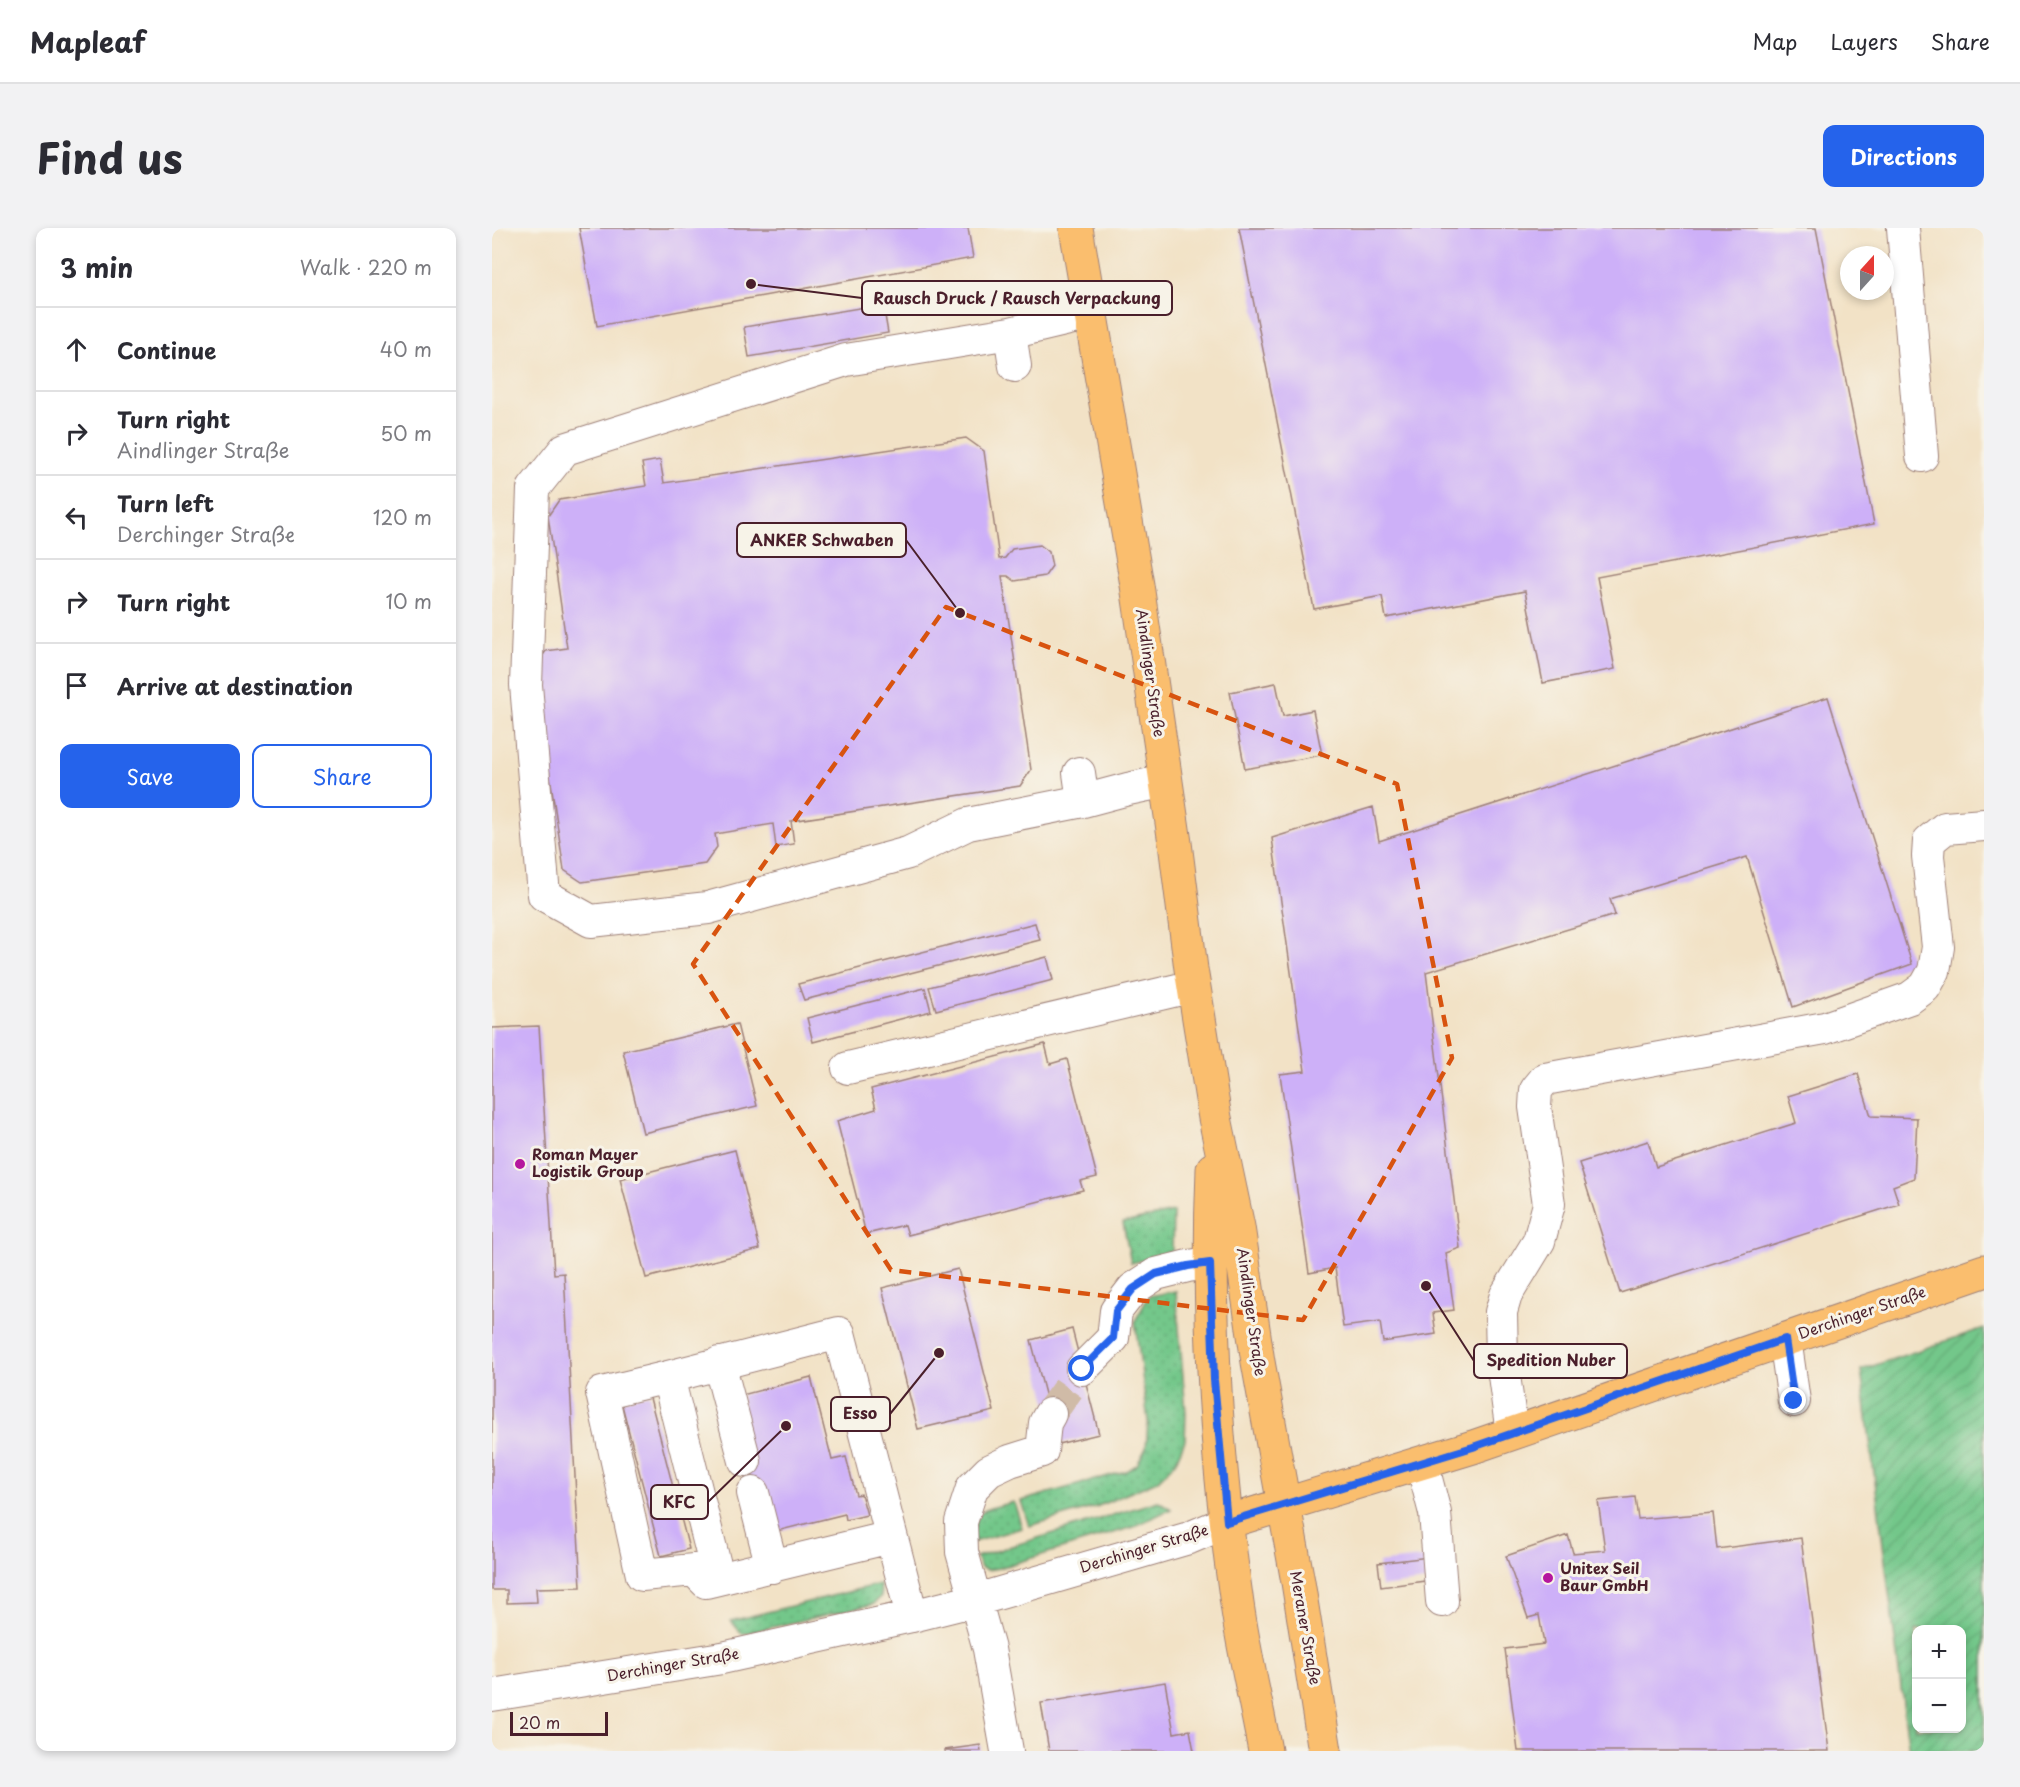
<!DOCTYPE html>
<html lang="en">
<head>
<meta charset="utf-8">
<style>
	:root { --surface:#fff; --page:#f2f2f3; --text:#2b2b33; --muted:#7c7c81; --line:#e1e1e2; --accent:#2563eb }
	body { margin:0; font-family:"Playpen Sans",sans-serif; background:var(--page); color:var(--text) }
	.controls { position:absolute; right:18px; bottom:18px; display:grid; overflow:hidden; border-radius:12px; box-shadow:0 3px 9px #0003 }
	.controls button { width:54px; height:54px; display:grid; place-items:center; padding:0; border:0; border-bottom:2px solid var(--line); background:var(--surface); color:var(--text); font:30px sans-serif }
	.compass { position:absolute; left:1348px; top:18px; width:54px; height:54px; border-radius:50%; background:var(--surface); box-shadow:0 3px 9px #0003; rotate:21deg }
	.scale { position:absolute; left:18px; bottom:15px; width:98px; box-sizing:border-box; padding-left:6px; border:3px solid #4a1f2b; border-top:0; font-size:16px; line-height:21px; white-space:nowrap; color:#4a1f2b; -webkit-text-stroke:4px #f7f3e8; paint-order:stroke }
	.stop { position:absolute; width:18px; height:18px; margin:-14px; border:4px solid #2563eb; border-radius:50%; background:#fff }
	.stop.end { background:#2563eb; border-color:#fff; box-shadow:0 2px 6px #0008 }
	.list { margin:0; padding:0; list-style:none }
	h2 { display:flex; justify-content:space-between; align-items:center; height:78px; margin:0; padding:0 24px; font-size:26px }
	h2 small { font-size:20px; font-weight:400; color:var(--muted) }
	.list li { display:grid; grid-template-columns:39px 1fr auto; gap:18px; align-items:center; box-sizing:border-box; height:84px; padding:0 24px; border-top:2px solid var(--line) }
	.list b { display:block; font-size:22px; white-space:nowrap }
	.list p { margin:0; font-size:20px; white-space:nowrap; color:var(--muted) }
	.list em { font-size:20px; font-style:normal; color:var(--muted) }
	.actions { display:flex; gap:12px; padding:18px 24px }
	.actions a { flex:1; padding:14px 0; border:2px solid var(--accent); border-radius:12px; text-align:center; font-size:21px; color:var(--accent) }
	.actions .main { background:var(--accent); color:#fff }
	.icon { flex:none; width:33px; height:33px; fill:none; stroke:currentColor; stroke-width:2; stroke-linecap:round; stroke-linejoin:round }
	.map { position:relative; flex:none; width:1492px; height:1523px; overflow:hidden; border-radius:12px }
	header { display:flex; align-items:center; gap:36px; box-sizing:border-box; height:84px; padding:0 30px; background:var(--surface); border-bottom:2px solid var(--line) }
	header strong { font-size:28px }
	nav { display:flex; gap:33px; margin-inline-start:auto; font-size:21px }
	.intro { display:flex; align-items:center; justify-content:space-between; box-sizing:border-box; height:144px; padding:0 36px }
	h1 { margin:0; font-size:42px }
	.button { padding:15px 27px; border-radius:12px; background:var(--accent); color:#fff; font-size:21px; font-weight:700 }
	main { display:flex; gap:36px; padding:0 36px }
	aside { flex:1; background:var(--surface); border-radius:12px; box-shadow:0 3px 9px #0003 }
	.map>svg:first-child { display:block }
	.grass { fill:url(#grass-dots); stroke:#5e735a; stroke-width:1.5 }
	.garden { fill:url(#garden-furrows); stroke:#5e735a; stroke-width:1.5; fill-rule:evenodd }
	.building { fill:#cdb0f8 }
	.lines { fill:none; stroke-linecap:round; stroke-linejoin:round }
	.minor-tunnel { stroke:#d0bba7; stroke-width:32; stroke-dasharray:32 16; stroke-linecap:butt }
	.minor-casing { stroke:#9e8078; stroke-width:34 }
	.major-casing { stroke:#9e8078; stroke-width:35 }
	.minor { stroke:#fff; stroke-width:32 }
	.major { stroke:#fabe6e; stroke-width:33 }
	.route { stroke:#2563eb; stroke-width:8 }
	.marked { fill:none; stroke:#d8530f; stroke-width:4.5; stroke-dasharray:12 8; stroke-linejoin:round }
	.poi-dot { fill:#b5179e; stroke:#f7f3e8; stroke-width:2 }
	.labels { text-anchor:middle; stroke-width:6; stroke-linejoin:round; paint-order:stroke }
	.street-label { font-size:15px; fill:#4a1f2b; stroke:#f7f3e8 }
	.poi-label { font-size:15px; font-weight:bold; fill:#4a1f2b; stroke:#f7f3e8; text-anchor:start }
	.leader { fill:none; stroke:#4a1f2b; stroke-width:2 }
	.callout-dot { fill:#4a1f2b; stroke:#f7f3e8; stroke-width:2 }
	.callout { fill:#f7f3e8; stroke:#4a1f2b; stroke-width:2 }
	.callout-label { font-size:16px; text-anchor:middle; font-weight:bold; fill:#4a1f2b }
</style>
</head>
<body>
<header>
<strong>Mapleaf</strong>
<nav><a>Map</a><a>Layers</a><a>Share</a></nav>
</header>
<div class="intro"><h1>Find us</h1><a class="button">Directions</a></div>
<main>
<aside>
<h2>3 min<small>Walk · 220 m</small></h2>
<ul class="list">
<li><svg class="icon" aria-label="ahead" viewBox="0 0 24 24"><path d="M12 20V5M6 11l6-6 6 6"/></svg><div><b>Continue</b></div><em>40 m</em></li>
<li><svg class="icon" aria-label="right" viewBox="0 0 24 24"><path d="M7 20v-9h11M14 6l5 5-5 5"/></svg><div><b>Turn right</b><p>Aindlinger Straße</p></div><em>50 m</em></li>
<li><svg class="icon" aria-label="left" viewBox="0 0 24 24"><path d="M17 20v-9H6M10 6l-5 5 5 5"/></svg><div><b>Turn left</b><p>Derchinger Straße</p></div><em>120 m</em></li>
<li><svg class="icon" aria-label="right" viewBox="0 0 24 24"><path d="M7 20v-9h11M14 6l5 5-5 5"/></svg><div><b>Turn right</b></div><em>10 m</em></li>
<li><svg class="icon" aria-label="arrive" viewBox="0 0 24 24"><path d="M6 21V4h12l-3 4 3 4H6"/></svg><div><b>Arrive at destination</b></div></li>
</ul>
<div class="actions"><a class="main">Save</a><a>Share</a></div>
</aside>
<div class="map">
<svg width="1492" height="1523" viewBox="0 0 1492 1523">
	<defs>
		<pattern id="grass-dots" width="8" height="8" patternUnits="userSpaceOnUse" patternTransform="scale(1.5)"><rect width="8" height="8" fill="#73c78a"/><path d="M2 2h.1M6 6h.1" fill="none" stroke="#65aa77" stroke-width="1.8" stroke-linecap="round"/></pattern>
		<pattern id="garden-furrows" width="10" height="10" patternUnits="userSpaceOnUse" patternTransform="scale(1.5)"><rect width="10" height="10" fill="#73c78a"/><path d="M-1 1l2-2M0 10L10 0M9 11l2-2" fill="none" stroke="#65aa77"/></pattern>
	</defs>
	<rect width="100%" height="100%" fill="#f7f3e8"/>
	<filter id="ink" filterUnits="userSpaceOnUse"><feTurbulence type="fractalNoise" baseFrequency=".0167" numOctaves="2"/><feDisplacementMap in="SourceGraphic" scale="12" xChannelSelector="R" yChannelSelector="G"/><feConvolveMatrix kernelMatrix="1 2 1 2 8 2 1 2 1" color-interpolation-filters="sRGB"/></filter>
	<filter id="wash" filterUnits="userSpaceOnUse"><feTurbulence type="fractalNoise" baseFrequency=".008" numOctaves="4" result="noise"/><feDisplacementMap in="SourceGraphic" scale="24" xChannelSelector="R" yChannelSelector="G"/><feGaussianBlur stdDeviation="1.35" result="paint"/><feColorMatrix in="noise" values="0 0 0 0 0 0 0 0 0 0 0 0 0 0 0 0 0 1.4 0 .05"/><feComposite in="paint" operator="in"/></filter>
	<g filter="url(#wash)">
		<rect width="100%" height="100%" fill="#f2e2c6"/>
		<path class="grass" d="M 681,984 L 680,1026 L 639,1035 L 631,995 Z
			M 684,1063 L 694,1185 L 693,1212 L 683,1235 L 665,1253 L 604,1279 L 537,1298 L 529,1273 L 634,1243 L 645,1237 L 654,1220 L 656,1193 L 643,1093 L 657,1068 Z
			M 666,1273 L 679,1281 L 641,1299 L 507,1340 L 495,1342 L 489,1340 L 484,1329 Z
			M 522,1274 L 530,1300 L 478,1315 C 486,1278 488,1283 522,1274 Z
			M 388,1356 L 389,1368 L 382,1376 L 250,1406 L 239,1393 Z"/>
		<path class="garden" d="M 1492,1100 L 1492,1523 L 1417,1523 L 1369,1142 ZM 1424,1402 L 1470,1402 L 1470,1500 L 1424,1500 Z"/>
		<g id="blocks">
			<path class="building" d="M 87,0 L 476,0 L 481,30 L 105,98 Z
				M 747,0 L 1324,0 L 1382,296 L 1105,349 L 1123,441 L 1051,455 L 1033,363 L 894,390 L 890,368 L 822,381 Z
				M 391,76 L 396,105 L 257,129 L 252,99 Z
				M 474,210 L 492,223 L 507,331 L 513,330 L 520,321 L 548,317 L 557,324 L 560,338 L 553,348 L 523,353 L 516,348 L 510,348 L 539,542 L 528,558 L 299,593 L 302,616 L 284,619 L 281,596 L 223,606 L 225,619 L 213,636 L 90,654 L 72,642 L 42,440 L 54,423 L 75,420 L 56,288 L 67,272 L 154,258 L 150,235 L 168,232 L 172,255 Z
				M 784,455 L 791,488 L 821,482 L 830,527 L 753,541 L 738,464 Z
				M 1336,469 L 1420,736 L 1301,779 L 1255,629 L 1118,671 L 1123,687 L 934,744 L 968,1020 L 954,1025 L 962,1082 L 941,1085 L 944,1106 L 891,1114 L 888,1094 L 851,1099 L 843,1040 L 817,1045 L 788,846 L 813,843 L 780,610 L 881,579 L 887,613 Z
				M 543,695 L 548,712 L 312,772 L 306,756 Z
				M 555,729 L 561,752 L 444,782 L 437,759 Z
				M 433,760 L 439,783 L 321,814 L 315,790 Z
				M 245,796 L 265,878 L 151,905 L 131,823 Z
				M 47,798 L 62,1046 L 72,1045 L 89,1359 L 44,1360 L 45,1374 L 15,1375 L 15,1362 L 0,1362 L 0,800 Z
				M 553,816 L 558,836 L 575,831 L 605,949 L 588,953 L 591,962 L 416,1007 L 413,997 L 374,1006 L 345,893 L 384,881 L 379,861 Z
				M 1366,846 L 1379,888 L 1425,890 L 1422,950 L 1401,958 L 1407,976 L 1128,1065 L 1087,935 L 1156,913 L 1164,939 L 1304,895 L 1296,868 Z
				M 243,922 L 268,1021 L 154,1050 L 128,951 Z
				M 466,1041 L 502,1183 L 426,1201 L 390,1060 Z
				M 580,1101 L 607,1206 L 566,1216 L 539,1112 Z
				M 319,1149 L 340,1232 L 354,1229 L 364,1267 L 369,1266 L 375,1287 L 354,1292 L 353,1286 L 285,1303 L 257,1266 L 249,1234 L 250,1167 Z
				M 157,1166 L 197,1321 L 169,1328 L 129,1173 Z
				M 1143,1269 L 1146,1291 L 1221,1285 L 1225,1321 L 1309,1310 L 1337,1523 L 1026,1523 L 1013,1421 L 1052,1416 L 1047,1387 L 1036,1390 L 1014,1328 L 1076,1307 L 1081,1325 L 1113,1322 L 1106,1273 Z
				M 937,1329 L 940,1352 L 889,1359 L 886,1335 Z
				M 673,1454 L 682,1505 L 698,1502 L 702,1523 L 557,1523 L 549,1475 Z
				M 488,1517 L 489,1523 L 453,1523 L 453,1522 Z"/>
		</g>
	</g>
	<g filter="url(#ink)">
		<use href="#blocks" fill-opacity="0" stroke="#9e8078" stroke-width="1.5"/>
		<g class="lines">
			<path class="minor-tunnel" d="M 558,1186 L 590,1141"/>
			<g class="minor-casing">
				<path id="minor" d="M 1411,0 L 1430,228
					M 518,105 L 354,132 L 73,221 L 41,261 L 34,457 L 52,667 L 99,693 L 216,680 L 416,625 L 476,596 L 591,573
					M 523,138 L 518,105 L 598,86
					M 587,545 L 591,573 L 636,561 L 674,553
					M 356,840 L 702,758
					M 1293,1111 L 1302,1173
					M 227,1135 L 253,1233
					M 590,1141 L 621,1110 L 624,1083 L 641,1061 L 664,1046 L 696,1038 L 718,1035
					M 176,1149 L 223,1337 L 214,1354 L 202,1342 L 150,1347 L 110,1165 Z
					M 176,1149 L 347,1105 L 420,1388
					M 1020,1205 L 1010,1133 L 1009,1084 L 1014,1067 L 1047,1013 L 1057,976 L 1043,879 L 1044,862 L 1053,851 L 1333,800 L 1418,770 L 1433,759 L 1442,743 L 1446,719 L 1436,628 L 1437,613 L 1453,600 L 1492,597
					M 930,1235 L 943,1285 L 950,1373
					M 261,1265 L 280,1339
					M 214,1354 L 399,1309
					M 0,1467 L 230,1430 L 420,1388 L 484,1372 L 697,1310 L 735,1294
					M 515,1523 L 497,1421 L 470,1324 L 469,1294 L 480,1260 L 497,1243 L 518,1233 L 550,1223 L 553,1195 L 558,1186"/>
			</g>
			<g class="major-casing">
				<path id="major" d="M 584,0 L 645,357 L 683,615 L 699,741 L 723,890 L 746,999 L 766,1134 L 806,1354 L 833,1523
					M 721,941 C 715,1085 724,1232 745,1376 C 752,1425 764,1474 773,1523
					M 735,1294 L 981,1219 L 1492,1043"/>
			</g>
			<use href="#minor" class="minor"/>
			<use href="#major" class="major"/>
		</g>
	</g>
	<g class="lines" filter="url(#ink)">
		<path class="route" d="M 590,1141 L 621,1110 L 624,1083 L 641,1061 L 664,1046 L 696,1038 L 718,1035 L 722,1152 L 735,1294 L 981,1219 L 1293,1111 L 1302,1173"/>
	</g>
	<path class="marked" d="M 454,379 L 905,556 L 960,830 L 811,1092 L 399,1042 L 201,736 Z"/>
	<g class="poi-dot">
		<circle cx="28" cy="936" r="6"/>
		<circle cx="1056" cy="1350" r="6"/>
	</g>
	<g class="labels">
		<g class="street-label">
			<text transform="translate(658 445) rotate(82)" y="5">Aindlinger Straße</text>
			<text transform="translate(759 1084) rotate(82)" y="5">Aindlinger Straße</text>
			<text transform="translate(1370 1085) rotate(-19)" y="5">Derchinger Straße</text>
			<text transform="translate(652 1321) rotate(-17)" y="5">Derchinger Straße</text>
			<text transform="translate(813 1400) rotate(80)" y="5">Meraner Straße</text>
			<text transform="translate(181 1437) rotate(-10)" y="5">Derchinger Straße</text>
		</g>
		<g class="poi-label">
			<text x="40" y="932">Roman Mayer<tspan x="40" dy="17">Logistik Group</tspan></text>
			<text x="1068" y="1346">Unitex Seil<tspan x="1068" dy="17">Baur GmbH</tspan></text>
		</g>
	</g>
	<path class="leader" d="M259 56L370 70M468 385L414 312M934 1058L982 1133M447 1125L398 1186M294 1198L216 1274"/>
	<g class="callout-dot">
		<circle cx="259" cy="56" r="6"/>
		<circle cx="468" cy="385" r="6"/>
		<circle cx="934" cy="1058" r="6"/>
		<circle cx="447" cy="1125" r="6"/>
		<circle cx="294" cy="1198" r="6"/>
	</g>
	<g class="callout">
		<rect x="370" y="53" width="310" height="34" rx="6"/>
		<rect x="245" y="295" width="169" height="34" rx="6"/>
		<rect x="982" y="1116" width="153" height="34" rx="6"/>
		<rect x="339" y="1169" width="59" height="34" rx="6"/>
		<rect x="159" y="1257" width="57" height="34" rx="6"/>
	</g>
	<g class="callout-label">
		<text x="525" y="76">Rausch Druck / Rausch Verpackung</text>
		<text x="330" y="318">ANKER Schwaben</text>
		<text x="1059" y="1138">Spedition Nuber</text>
		<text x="368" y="1191">Esso</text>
		<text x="187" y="1280">KFC</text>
	</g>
</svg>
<div class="controls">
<button>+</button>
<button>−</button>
</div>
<svg class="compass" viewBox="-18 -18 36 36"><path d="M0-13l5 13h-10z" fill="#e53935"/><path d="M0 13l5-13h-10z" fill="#7c7c81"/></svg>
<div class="scale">20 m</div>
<div class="stop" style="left:590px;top:1141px"></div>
<div class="stop end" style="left:1302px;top:1173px"></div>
</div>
</main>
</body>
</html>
